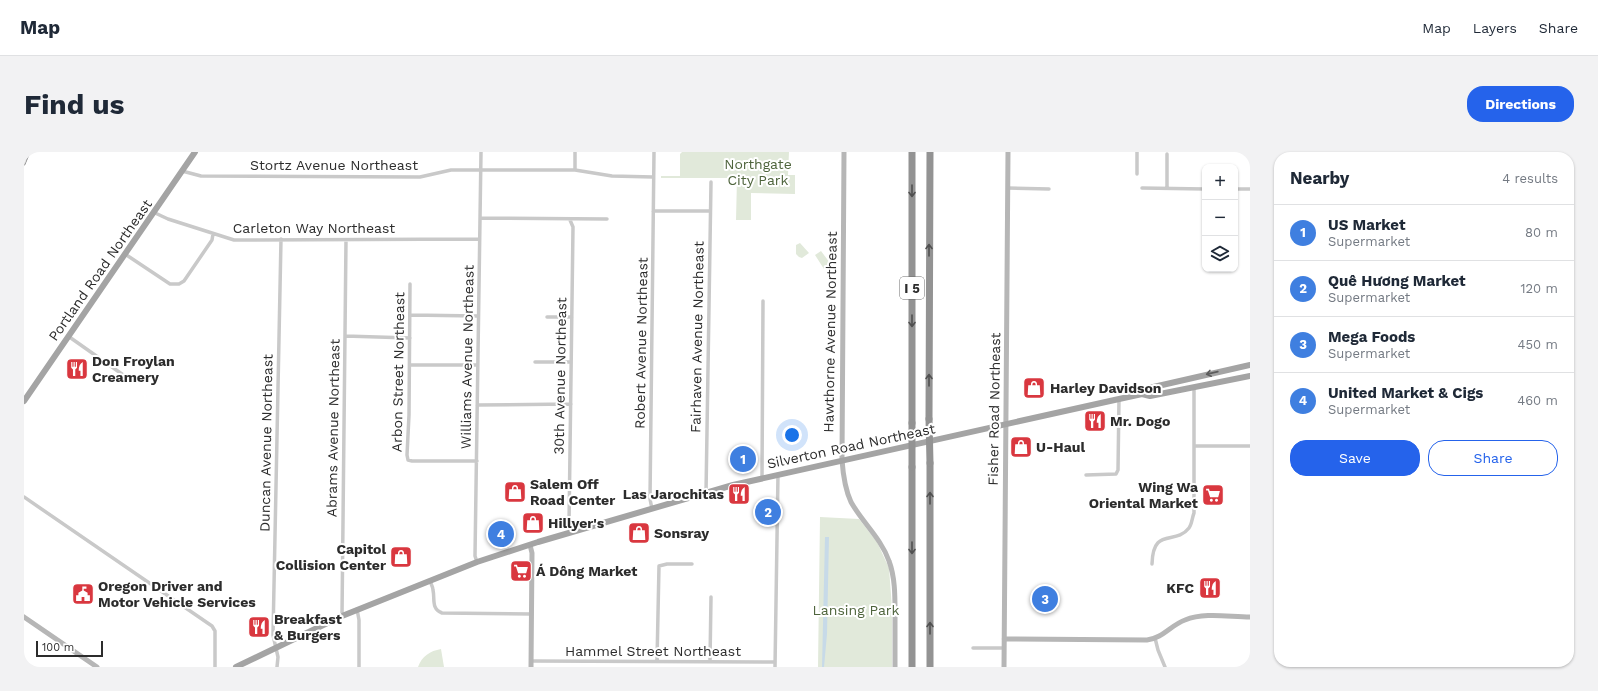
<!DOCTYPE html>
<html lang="en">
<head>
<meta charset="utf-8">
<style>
	:root { --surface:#fff; --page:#f2f2f3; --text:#1f2937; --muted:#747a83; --line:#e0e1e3; --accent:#2563eb }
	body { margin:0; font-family:"Work Sans",sans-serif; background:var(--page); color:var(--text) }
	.controls { position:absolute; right:12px; top:12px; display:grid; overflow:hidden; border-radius:8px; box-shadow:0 1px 3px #0004 }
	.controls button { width:36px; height:36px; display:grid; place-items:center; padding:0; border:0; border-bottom:1px solid var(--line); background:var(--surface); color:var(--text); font:20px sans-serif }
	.scale { position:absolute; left:12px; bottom:10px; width:67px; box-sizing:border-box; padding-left:4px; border:2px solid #2c2c2c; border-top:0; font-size:11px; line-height:14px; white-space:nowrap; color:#2c2c2c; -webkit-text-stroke:3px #fff; paint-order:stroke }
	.you { position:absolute; left:768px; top:283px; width:14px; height:14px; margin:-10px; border:3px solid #fff; border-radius:50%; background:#1a73e8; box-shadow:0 0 0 6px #1a73e833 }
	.badge { display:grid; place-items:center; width:26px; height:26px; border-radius:50%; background:var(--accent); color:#fff; font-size:13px; font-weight:700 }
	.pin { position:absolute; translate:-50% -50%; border:2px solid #fff; box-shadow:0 1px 4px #0006 }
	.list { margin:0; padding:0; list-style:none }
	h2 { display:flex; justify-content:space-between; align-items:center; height:52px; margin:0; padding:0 16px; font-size:17px }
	h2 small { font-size:13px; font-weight:400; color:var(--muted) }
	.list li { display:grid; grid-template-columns:26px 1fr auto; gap:12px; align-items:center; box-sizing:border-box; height:56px; padding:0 16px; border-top:1px solid var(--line) }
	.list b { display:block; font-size:15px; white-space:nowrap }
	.list p { margin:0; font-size:13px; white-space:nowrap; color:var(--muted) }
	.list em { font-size:13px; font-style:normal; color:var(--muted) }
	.actions { display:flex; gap:8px; padding:12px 16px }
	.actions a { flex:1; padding:9px 0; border:1px solid var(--accent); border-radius:16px; text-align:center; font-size:14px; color:var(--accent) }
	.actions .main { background:var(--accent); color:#fff }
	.icon { flex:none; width:22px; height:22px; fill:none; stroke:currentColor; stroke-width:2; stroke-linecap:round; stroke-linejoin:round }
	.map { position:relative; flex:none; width:1226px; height:515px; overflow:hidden; border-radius:16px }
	header { display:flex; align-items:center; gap:24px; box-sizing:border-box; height:56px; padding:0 20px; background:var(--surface); border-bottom:1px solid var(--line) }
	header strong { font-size:19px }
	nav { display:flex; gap:22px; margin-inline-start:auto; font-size:14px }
	.intro { display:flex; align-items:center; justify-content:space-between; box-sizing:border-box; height:96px; padding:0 24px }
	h1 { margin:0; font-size:28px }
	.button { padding:10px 18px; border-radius:16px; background:var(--accent); color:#fff; font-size:14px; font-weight:700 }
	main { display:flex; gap:24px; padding:0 24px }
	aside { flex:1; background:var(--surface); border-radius:16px; box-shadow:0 1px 3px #0004 }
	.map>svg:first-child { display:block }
	.green { fill:#e1e9da }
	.water { fill:#c7dae8 }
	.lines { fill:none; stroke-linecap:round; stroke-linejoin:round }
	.street { stroke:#c9c9c9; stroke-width:3.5 }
	.secondary { stroke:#b6b6b6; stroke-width:5 }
	.primary { stroke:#a4a4a4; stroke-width:6 }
	.highway { stroke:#939393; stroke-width:7 }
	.rail-casing { stroke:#818181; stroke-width:3 }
	.rail { stroke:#fff; stroke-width:1.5; stroke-dasharray:4.5; stroke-linecap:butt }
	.highway-bridge { stroke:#939393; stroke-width:7 }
	.oneway { stroke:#505050 }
	.oneway2 { stroke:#5c5c5c }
	.labels { text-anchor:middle; stroke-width:4; stroke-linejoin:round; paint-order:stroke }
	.shield { fill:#fff; stroke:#6b6b6b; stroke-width:1 }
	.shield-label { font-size:13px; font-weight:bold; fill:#2c2c2c }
	.park-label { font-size:14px; fill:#4e643c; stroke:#fff }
	.street-label { font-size:14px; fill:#2c2c2c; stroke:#fff }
	.poi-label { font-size:14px; font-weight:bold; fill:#2c2c2c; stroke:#fff; text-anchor:start }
</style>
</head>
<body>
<header>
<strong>Map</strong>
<nav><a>Map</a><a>Layers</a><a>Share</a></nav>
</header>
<div class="intro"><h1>Find us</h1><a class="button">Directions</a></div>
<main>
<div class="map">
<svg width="1226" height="515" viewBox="0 0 1226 515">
	<rect width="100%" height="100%" fill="#fff"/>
	<path class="green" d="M 658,0 L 765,0 L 764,23 L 771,23 L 771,42 L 727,41 L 727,68 L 712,68 L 713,26 L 637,26 L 637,24 L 656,24 L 656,2 Z
		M 776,91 L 785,101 L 778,106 L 775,105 L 772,102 L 772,93 Z
		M 797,99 L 806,111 L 800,117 L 791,103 Z
		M 796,365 L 835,367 L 853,390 L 865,416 L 868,456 L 868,515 L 794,515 Z
		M 417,497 L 420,515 L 394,515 C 398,504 406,499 417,497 Z"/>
	<path class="water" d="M 801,385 L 805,385 L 803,482 L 800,515 L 798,515 Z"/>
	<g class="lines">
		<path class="street" d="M 551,0 L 551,18
			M 158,19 L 177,24 L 396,25 L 427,18 L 551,18 L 588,24 L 629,25
			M 1113,22 L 1113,0
			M 984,36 L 1025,37
			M 1118,36 L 1181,37
			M 1143,36 L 1143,2
			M 1211,37 L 1226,37
			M 629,59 L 686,59
			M 129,60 L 144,67 L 210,88 L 455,87
			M 456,66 L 583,67
			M 546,68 L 549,75 L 545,373 L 547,381
			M 101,102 L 146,132 L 155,132 L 160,129 L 188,88 L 189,82
			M 386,132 L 385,263 L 383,303 L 384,308 L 388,309 L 453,309
			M 386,163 L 454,164
			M 523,165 L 548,165
			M 44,184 L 105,227
			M 321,184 L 386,186
			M 511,210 L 547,210
			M 386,213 L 454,213
			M 453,253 L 547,252
			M 1170,294 L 1226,294
			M 1062,323 L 1092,322 L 1094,318 L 1095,247
			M 738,326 L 739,149
			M 682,341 L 687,30
			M 0,345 L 188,474 L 191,479 L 191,515
			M 628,357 L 626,347 L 630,0
			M 453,410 L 451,404 L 457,0
			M 1128,412 C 1129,374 1151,394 1165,376 C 1168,372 1168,366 1170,361 L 1170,235
			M 406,429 C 407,432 409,435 409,438 C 411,447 407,457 418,461 L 507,462
			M 333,457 L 335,468 L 335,515
			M 318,464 L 322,88
			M 1131,486 L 1134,498 L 1141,515
			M 949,496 L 980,496
			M 507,509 L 751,510
			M 633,509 L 635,414 L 643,412 L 668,412
			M 686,509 L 687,445
			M 253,515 L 254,505 L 249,483 L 257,87
			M 751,515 L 754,322"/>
		<path class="secondary" d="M 820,0 L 818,308 C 819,322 821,337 827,350 C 838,370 857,386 865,409 C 871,425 871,443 871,460 C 871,478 871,497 871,515
			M 506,393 L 508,401 L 507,515
			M 0,465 L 73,515
			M 980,487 L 1123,488 C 1139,486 1147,473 1161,468 C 1181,460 1205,465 1226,465
			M 980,515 L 984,0"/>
		<path class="primary" d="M 1118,242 L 1126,244 L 1226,224
			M 0,249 L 171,0
			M 212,515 L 318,464 L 453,410 L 514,390 L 709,333 L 1095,247 L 1118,242 L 1125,236 L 1226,213"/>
		<path class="highway" d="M 905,267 L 906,0
			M 888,271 L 888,0
			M 906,311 L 906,515
			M 888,515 L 888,315"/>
		<g class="rail-casing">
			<path id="rail" d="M 0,12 L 5,0"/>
		</g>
		<use href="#rail" class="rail"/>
		<path class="highway-bridge" d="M 905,267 L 906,311
			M 888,271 L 888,315"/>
	</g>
	<defs><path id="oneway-shaft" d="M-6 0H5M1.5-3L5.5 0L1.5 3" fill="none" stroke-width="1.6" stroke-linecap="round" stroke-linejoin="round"/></defs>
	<g class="oneway">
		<use href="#oneway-shaft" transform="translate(888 39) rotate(90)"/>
		<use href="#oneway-shaft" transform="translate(905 98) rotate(-90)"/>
		<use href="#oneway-shaft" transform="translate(888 169) rotate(90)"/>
		<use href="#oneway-shaft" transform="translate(905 228) rotate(-90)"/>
		<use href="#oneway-shaft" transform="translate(906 346) rotate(-90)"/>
		<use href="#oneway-shaft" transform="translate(888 396) rotate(90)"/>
		<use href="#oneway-shaft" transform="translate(906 476) rotate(-90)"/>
	</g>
	<use class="oneway2" href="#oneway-shaft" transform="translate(1188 221) rotate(167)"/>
	<defs>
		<g id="restaurant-square" transform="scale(1.15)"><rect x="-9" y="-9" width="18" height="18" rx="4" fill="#d9373f" stroke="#fff"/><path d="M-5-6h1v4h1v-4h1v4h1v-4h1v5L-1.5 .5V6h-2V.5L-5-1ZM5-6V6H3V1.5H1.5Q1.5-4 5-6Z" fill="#fff"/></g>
		<g id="shop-square" transform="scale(1.15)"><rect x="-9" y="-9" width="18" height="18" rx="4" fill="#d9373f" stroke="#fff"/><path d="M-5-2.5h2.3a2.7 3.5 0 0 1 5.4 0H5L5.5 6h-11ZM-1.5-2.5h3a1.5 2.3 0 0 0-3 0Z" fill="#fff"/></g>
		<g id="supermarket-square" transform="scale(1.15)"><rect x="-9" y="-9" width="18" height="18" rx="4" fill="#d9373f" stroke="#fff"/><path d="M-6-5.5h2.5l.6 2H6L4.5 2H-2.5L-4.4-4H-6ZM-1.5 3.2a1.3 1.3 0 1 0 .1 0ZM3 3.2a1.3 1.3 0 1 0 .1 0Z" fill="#fff"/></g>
		<g id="civic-square" transform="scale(1.15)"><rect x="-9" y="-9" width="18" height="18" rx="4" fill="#d9373f" stroke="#fff"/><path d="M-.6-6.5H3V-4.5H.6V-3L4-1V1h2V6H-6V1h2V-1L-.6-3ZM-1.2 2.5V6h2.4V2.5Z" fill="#fff"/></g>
	</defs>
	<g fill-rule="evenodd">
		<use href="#restaurant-square" x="53" y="217"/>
		<use href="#shop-square" x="1010" y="236"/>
		<use href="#restaurant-square" x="1071" y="269"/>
		<use href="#shop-square" x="997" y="295"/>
		<use href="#shop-square" x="491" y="340"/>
		<use href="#restaurant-square" x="715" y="342"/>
		<use href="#supermarket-square" x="1189" y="343"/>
		<use href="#shop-square" x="509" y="371"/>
		<use href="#shop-square" x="615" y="381"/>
		<use href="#shop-square" x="377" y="405"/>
		<use href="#supermarket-square" x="497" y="419"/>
		<use href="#restaurant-square" x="1186" y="436"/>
		<use href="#civic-square" x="59" y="442"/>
		<use href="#restaurant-square" x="235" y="475"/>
	</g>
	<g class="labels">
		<rect class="shield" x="876" y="125" width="24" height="22" rx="3"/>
		<g class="shield-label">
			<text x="888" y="141">I 5</text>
		</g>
		<g class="park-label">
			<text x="734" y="17">Northgate<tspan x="734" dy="16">City Park</tspan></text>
			<text x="832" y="463">Lansing Park</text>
		</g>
		<g class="street-label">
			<text x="310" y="18">Stortz Avenue Northeast</text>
			<text x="290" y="81">Carleton Way Northeast</text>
			<text transform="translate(76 118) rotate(-55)" y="5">Portland Road Northeast</text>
			<text transform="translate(806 180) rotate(-89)" y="5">Hawthorne Avenue Northeast</text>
			<text transform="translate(673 185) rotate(-89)" y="5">Fairhaven Avenue Northeast</text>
			<text transform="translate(617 191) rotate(-89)" y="5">Robert Avenue Northeast</text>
			<text transform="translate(443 205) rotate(-89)" y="5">Williams Avenue Northeast</text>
			<text transform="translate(374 220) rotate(-89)" y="5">Arbon Street Northeast</text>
			<text transform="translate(536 224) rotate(-89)" y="5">30th Avenue Northeast</text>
			<text transform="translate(970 257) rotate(-89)" y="5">Fisher Road Northeast</text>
			<text transform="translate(309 276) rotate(-89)" y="5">Abrams Avenue Northeast</text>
			<text transform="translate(242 291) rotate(-89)" y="5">Duncan Avenue Northeast</text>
			<text transform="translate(827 294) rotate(-12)" y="5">Silverton Road Northeast</text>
			<text x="629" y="504">Hammel Street Northeast</text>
		</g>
		<g class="poi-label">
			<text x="68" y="214">Don Froylan<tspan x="68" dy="16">Creamery</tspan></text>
			<text x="1026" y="241">Harley Davidson</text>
			<text x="1086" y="274">Mr. Dogo</text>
			<text x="1012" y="300">U-Haul</text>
			<text x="506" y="337">Salem Off<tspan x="506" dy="16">Road Center</tspan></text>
			<text x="1174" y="340" text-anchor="end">Wing Wa<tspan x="1174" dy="16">Oriental Market</tspan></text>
			<text x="700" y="347" text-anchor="end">Las Jarochitas</text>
			<text x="524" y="376">Hillyer's</text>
			<text x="630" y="386">Sonsray</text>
			<text x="362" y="402" text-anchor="end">Capitol<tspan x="362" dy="16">Collision Center</tspan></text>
			<text x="512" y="424">Á Dông Market</text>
			<text x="74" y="439">Oregon Driver and<tspan x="74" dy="16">Motor Vehicle Services</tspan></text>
			<text x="1170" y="441" text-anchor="end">KFC</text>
			<text x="250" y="472">Breakfast<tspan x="250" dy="16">&amp; Burgers</tspan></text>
		</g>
	</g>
</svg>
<div class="controls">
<button>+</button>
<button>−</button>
<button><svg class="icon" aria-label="layers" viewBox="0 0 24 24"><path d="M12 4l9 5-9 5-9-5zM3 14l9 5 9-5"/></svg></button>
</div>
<div class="scale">100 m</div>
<div class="you"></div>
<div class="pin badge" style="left:719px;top:307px;background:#3f7fe0">1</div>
<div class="pin badge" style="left:744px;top:360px;background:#3f7fe0">2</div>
<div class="pin badge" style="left:1021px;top:447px;background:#3f7fe0">3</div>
<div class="pin badge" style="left:477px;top:382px;background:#3f7fe0">4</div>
</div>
<aside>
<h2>Nearby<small>4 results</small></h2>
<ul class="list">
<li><span class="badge" style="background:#3f7fe0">1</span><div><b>US Market</b><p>Supermarket</p></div><em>80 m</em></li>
<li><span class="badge" style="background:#3f7fe0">2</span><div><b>Quê Hương Market</b><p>Supermarket</p></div><em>120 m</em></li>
<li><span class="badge" style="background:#3f7fe0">3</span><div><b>Mega Foods</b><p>Supermarket</p></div><em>450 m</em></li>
<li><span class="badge" style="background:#3f7fe0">4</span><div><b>United Market &amp; Cigs</b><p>Supermarket</p></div><em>460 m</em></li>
</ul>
<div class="actions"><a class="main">Save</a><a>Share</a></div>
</aside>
</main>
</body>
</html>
